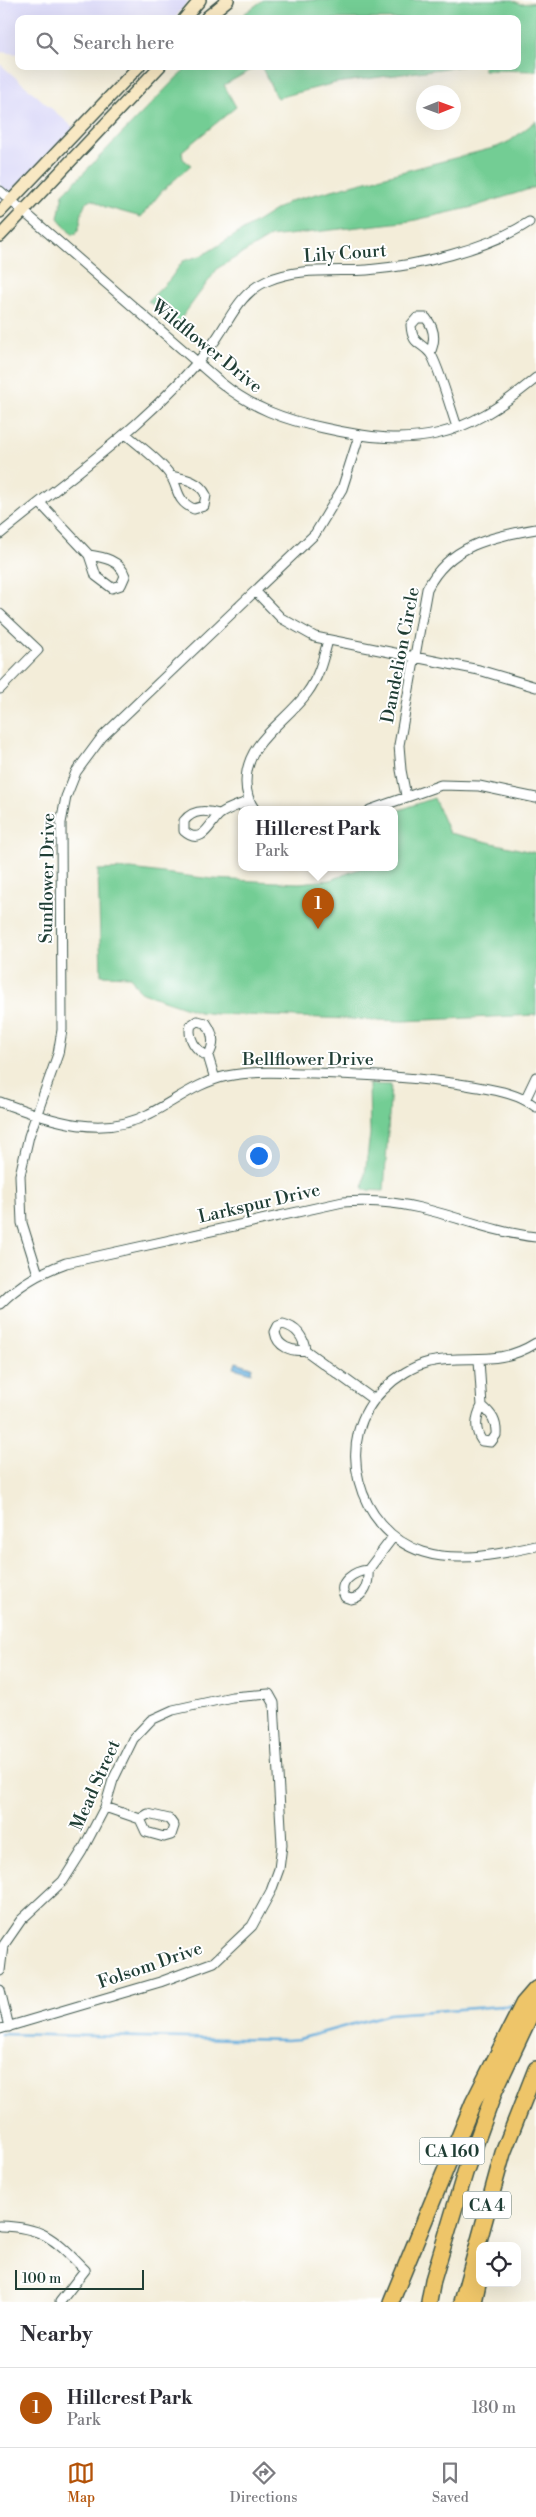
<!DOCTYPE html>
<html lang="en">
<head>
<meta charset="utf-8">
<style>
	:root { --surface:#fff; --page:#f7f7f7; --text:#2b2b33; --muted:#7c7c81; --line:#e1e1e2; --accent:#b45309 }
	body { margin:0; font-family:"Libre Bodoni",serif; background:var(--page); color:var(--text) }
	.controls { position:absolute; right:15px; bottom:15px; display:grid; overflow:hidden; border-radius:10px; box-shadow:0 5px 20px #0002 }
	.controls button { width:45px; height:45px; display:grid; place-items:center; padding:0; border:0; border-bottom:1px solid var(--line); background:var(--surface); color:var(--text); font:25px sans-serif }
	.compass { position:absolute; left:416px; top:85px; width:45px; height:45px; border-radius:50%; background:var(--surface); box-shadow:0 5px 20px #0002; rotate:89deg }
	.scale { position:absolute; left:15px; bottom:12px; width:129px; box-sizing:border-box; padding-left:5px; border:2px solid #1f3d34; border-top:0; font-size:14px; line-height:18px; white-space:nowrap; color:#1f3d34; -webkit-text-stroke:4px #fff; paint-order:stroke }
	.you { position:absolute; left:258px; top:1155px; width:18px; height:18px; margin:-12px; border:4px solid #fff; border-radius:50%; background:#1a73e8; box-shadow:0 0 0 8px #1a73e833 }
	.badge { display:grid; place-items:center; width:32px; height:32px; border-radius:50%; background:var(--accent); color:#fff; font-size:16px; font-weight:700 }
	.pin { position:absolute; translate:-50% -41px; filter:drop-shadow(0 1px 2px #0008) }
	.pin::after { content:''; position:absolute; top:26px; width:18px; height:15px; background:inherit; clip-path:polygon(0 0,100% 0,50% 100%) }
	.popup { position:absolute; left:238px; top:806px; width:160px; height:65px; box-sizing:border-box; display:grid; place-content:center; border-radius:10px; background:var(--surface); filter:drop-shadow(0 1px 4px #0005); font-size:16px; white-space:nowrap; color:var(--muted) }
	.popup b { font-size:19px; color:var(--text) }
	.popup::after { content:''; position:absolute; left:50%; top:100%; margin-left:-10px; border:10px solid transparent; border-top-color:var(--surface) }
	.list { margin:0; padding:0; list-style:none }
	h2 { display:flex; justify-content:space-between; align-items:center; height:65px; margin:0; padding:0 20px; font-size:21px }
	h2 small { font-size:16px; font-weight:400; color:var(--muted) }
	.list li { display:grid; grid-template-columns:32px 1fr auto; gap:15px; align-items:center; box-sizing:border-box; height:80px; padding:0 20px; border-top:1px solid var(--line) }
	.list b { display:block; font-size:19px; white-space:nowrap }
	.list p { margin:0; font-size:16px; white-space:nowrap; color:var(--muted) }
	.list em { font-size:16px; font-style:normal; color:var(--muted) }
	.icon { flex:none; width:28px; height:28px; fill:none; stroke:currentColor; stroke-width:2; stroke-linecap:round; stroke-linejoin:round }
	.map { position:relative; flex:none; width:536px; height:2302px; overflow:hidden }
	.search { position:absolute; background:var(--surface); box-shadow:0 5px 20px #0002; left:15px; right:15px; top:15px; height:55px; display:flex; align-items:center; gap:12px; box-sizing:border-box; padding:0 18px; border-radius:10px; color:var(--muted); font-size:19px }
	.sheet { height:145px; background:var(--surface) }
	nav { display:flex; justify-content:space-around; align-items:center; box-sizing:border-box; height:70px; border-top:1px solid var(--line); background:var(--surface); font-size:14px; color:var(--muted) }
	nav a { display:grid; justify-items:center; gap:2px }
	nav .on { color:var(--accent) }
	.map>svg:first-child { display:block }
	.built { fill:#d9d7f8 }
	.green { fill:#73cd94; stroke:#498564 }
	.water { fill:#65addc; stroke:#427588 }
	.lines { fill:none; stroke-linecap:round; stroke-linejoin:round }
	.stream { stroke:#65addc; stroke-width:2.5 }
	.street-casing { stroke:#3f574d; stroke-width:11 }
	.secondary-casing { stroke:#3f574d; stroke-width:14 }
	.highway-casing { stroke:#3f574d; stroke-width:18 }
	.street { stroke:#fff; stroke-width:9 }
	.secondary { stroke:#f8e8c3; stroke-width:11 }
	.highway { stroke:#eec569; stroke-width:15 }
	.labels { text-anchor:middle; stroke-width:4; stroke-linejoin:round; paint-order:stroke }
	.shield { fill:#fff; stroke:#627771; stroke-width:1 }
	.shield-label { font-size:16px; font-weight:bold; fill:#1f3d34 }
	.street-label { font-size:18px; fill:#1f3d34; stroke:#fff }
</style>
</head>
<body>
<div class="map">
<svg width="536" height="2302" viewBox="0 0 536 2302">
	<rect width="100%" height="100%" fill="#fff"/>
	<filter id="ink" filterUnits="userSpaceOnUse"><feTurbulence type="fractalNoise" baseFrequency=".02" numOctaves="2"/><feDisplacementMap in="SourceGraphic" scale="10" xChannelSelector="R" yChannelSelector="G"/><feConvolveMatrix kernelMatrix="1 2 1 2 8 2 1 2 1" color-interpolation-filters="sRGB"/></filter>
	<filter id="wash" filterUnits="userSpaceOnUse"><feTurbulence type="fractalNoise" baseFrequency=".0096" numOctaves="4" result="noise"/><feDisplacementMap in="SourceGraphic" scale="20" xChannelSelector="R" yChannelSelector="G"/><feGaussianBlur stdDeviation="1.12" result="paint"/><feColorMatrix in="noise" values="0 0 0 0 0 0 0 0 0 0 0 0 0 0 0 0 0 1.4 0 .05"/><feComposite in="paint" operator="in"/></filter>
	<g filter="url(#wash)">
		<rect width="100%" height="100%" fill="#f3edd9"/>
		<path class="built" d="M 0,0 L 189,0 L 174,19 L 19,19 L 19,54 L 0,52 Z
			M 0,64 L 74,128 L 0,203 Z"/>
		<path class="green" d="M 263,0 L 512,0 L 521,4 L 536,2 L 536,71 L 484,70 L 483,66 L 517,66 L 517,19 L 237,19 Z
			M 188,66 L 258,66 L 224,85 L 236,107 L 182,151 L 183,159 L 191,165 L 162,191 L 141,217 L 105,207 L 94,200 L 88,200 C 79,210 83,223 76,234 L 72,235 L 58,218 L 63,194 Z
			M 261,66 L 462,66 L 335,83 L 277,98 Z
			M 536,121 L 536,187 L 473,207 L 411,221 L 270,237 L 218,268 L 177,324 L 148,301 L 170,279 L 183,261 L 203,255 L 290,201 L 497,147 L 510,141 Z
			M 434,798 L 449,833 L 536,853 L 536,1015 L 403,1021 L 216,1014 L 199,1012 L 140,992 L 130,976 L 101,975 L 98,870 L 131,869 L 212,879 L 299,883 L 330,880 L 361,868 L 394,868 L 394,812 Z
			M 369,1084 L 391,1085 L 384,1191 L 363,1190 L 370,1134 Z"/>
		<path class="water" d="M 236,1362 L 252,1367 L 251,1373 L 234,1368 Z"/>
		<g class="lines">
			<path class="stream" d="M 0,2034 L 287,2040 L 299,2039 L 389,2014 L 517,2005"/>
		</g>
	</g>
	<g filter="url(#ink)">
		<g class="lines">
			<g class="street-casing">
				<path id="street" d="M 0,191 L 220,382 C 252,408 285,420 324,428 C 416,449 463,439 536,378
					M 430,353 C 436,340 435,329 426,318 L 417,318 L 411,325 C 412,345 421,342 430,353 C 437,361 452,413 457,427
					M 126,434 C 140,447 159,459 170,475 C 179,487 175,501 194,509 L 204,506 L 206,495 C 199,481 186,479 171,476
					M 40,503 L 89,555 L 96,576 L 112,588 L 121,585 L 125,576 C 120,560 103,557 89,555
					M 0,534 C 73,474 152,421 211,346 C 230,322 237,294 267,281 C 298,267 334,272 367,270 C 417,266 488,249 529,222
					M 256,592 L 281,618 L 315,637 L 479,670 L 536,687
					M 0,614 L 38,650 L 0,689
					M 406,796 L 401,770 L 399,745 L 427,589 C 449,545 491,537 536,529
					M 255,810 C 249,802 246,792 246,782 C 246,741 285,723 307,693 C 319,677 323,659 328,640
					M 370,810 L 441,785 L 479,786 L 536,798
					M 219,814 C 206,810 193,809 184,821 L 184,831 C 203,848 211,820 220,814 C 228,808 240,805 249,801
					M 208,1056 C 215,1045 214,1034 206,1023 L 197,1021 L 191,1025 C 187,1038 196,1051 208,1056 L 215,1079
					M 525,1100 L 536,1077
					M 0,1102 C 48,1119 100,1140 149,1114 C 175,1101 198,1082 227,1076 C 255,1070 285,1073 314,1073 C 367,1075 419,1077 472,1086 C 494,1090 518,1093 536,1107
					M 38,1274 L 22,1223 L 20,1175 L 29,1136 L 58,1054 L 62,1030 L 61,823 L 66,797 L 76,772 L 102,737 L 315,534 L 342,489 L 359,436
					M 0,1304 C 19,1284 41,1272 66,1263 L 343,1202 C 369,1200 395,1202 420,1208 C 459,1217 496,1233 536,1237
					M 283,1324 C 296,1327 304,1337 305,1350 C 292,1352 277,1347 275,1332 L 278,1326 Z
					M 536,1343 C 496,1368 469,1353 429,1362 C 413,1366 396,1377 384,1389 C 331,1438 357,1531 423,1552 C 458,1563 502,1554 536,1546
					M 305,1350 L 374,1400
					M 479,1360 L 482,1406
					M 482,1406 C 492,1414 497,1422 496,1435 L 491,1442 L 482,1441 C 474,1430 476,1417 482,1406 Z
					M 368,1570 C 369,1583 365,1597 351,1599 L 345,1597 C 336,1582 355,1571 368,1570 Z
					M 368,1570 L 393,1537
					M 105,1807 L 140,1819
					M 148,1814 L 169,1819 L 174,1826 L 171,1835 L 164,1837 L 146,1832 L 140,1819 Z
					M 0,1971 L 3,1946 L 21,1920 L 63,1881 L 82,1851 L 105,1807 L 113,1780 L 133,1739 L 151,1720 L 173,1710 L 232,1697 L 269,1694 L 274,1703 L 282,1845 L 279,1869 L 271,1891 L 252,1926 L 214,1962 L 160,1982 L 0,2029
					M 0,1990 L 9,2027
					M 0,2226 C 45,2227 55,2240 85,2270 L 60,2302"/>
			</g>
			<g class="secondary-casing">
				<path id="secondary" d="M 207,17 L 228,0
					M 184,19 L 200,0
					M 0,212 L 139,66
					M 0,236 L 160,66"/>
			</g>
			<g class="highway-casing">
				<path id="highway" d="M 391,2302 L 473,2103 L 523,2004 L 536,1989
					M 429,2302 L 433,2280 L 465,2173 L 495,2090 L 536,2003
					M 462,2302 L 503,2153 L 536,2069
					M 474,2302 L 480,2274"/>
			</g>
			<use href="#street" class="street"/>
			<use href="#secondary" class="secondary"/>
			<use href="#highway" class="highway"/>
		</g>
	</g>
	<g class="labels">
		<g class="shield">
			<rect x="419.5" y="2137.5" width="65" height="27" rx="4"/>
			<rect x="463" y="2191.5" width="48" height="27" rx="4"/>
		</g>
		<g class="shield-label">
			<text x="452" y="2157">CA 160</text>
			<text x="487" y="2211">CA 4</text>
		</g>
		<g class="street-label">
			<text transform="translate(345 253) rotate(-4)" y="6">Lily Court</text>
			<text transform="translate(207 346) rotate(39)" y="6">Wildflower Drive</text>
			<text transform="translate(400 655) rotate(-79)" y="6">Dandelion Circle</text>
			<text transform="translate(47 878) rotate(-89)" y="6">Sunflower Drive</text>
			<text x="308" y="1065">Bellflower Drive</text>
			<text transform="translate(259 1203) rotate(-13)" y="6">Larkspur Drive</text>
			<text transform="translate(95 1785) rotate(-66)" y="6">Mead Street</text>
			<text transform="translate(150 1965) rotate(-19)" y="6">Folsom Drive</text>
		</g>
	</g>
</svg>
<div class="controls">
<button><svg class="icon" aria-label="locate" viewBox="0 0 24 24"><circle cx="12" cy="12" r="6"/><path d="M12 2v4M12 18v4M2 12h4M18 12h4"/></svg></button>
</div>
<svg class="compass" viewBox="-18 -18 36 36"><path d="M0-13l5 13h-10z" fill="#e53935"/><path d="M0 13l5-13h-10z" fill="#7c7c81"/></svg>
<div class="scale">100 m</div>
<div class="you"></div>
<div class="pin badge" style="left:318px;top:929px">1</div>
<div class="popup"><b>Hillcrest Park</b>Park</div>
<div class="search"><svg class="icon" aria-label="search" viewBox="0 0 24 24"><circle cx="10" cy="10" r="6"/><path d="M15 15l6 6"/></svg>Search here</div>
</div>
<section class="sheet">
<h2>Nearby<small></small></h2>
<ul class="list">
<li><span class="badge">1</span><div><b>Hillcrest Park</b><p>Park</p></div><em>180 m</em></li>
</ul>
</section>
<nav>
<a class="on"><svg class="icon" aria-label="map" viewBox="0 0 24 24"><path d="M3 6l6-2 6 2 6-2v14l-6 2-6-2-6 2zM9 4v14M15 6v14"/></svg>Map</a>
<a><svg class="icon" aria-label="directions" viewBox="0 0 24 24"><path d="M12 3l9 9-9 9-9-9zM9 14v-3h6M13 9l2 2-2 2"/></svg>Directions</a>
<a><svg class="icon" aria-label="saved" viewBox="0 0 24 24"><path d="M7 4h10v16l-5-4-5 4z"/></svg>Saved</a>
</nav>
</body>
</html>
